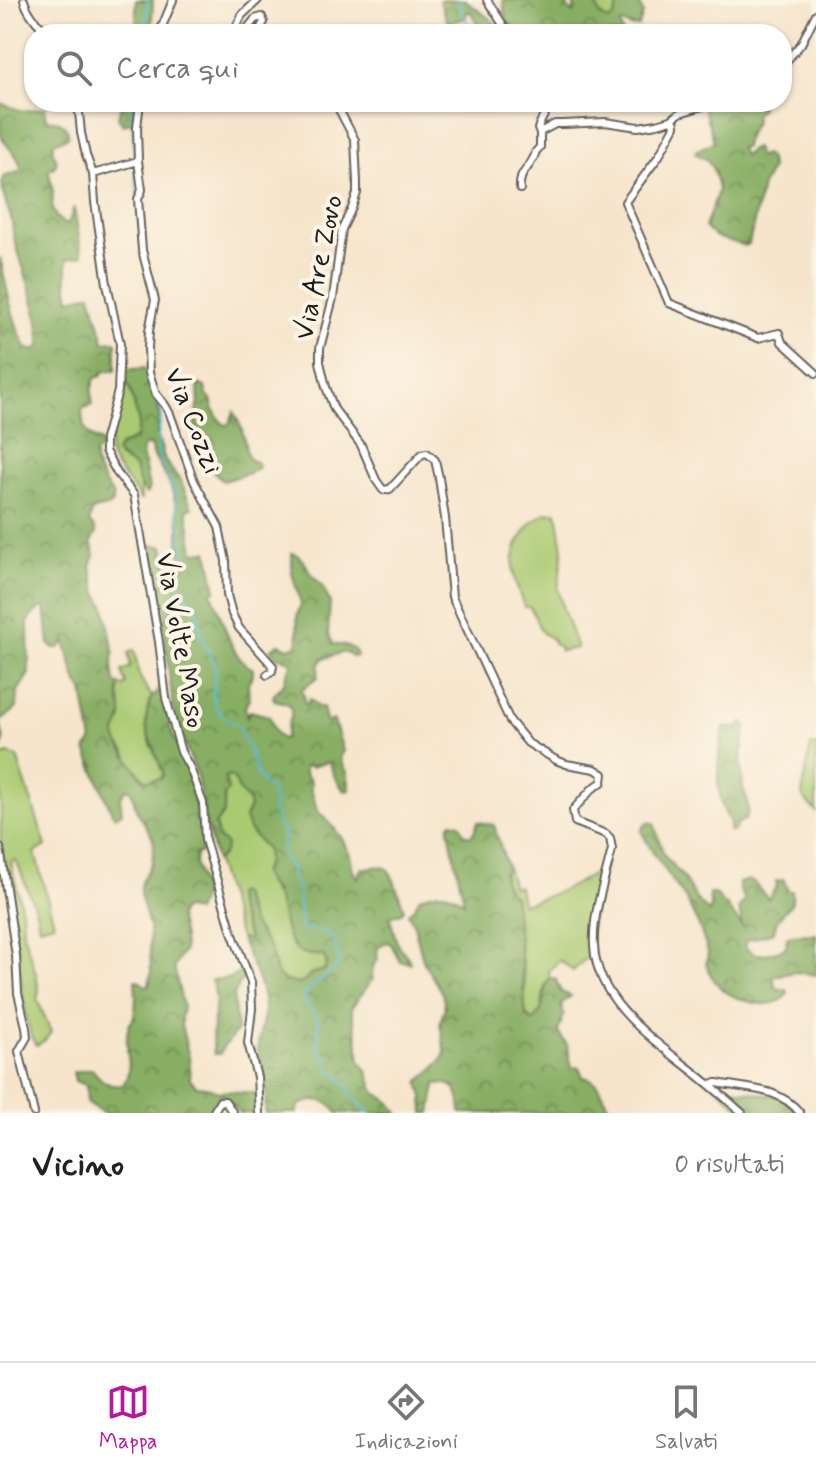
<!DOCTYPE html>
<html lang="it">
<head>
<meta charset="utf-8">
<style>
	:root { --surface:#fff; --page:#f2f2f2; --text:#222; --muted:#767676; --line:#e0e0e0; --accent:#b5179e }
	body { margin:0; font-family:Mynerve,sans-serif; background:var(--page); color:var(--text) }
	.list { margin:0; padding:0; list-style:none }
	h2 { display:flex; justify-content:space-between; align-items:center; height:104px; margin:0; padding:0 32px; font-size:34px }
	h2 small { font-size:26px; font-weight:400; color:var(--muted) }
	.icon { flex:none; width:44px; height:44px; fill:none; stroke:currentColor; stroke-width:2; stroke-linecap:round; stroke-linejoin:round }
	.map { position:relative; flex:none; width:816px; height:1113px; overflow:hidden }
	.search { position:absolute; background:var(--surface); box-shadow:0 2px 6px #0004; left:24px; right:24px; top:24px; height:88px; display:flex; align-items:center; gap:20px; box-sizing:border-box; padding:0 28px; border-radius:32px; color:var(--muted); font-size:30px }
	.sheet { height:248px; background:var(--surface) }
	nav { display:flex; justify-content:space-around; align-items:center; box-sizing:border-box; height:112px; border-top:2px solid var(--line); background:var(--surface); font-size:22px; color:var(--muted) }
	nav a { display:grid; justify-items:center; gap:4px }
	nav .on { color:var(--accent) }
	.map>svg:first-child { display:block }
	.green { fill:#aaca72; stroke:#637347; stroke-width:2 }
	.forest { fill:url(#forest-crowns); stroke:#526540; stroke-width:2 }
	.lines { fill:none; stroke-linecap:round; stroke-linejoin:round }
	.stream { stroke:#58bdd6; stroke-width:2 }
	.minor-casing { stroke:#68625a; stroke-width:10 }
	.minor { stroke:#fff; stroke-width:6 }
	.labels { text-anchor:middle; stroke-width:8; stroke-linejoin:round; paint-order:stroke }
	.street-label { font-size:28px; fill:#1c1c1c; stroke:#fcf5e5 }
</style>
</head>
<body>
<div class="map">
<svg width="816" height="1113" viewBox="0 0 816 1113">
	<defs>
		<pattern id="forest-crowns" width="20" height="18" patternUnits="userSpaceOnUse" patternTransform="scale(2)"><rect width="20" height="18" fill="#87ae64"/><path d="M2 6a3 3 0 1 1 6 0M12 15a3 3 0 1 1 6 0" fill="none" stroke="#6e8d52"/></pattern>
	</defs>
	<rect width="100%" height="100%" fill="#fcf5e5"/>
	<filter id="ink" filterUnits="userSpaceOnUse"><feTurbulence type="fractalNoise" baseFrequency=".0125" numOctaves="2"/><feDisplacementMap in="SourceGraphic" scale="16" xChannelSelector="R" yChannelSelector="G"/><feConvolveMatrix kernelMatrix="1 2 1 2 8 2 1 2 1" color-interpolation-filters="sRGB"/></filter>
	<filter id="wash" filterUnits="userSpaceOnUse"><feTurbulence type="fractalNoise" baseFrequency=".006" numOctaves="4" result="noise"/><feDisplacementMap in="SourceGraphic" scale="32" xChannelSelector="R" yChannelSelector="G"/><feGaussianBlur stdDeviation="1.8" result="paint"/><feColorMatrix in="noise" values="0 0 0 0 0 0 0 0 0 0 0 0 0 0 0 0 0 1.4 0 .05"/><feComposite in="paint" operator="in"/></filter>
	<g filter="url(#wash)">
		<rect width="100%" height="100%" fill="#f6e5cc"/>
		<path class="green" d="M 596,0 L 621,0 L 613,19 L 607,20 L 598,14 Z
			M 123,382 L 128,384 L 130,389 L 139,423 L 136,438 L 119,447 L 118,457 L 135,468 L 140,485 L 141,501 C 133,485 118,474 111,458 C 104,442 122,402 123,382 Z
			M 557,512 L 563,550 L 558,589 L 563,609 L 577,648 L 560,651 L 559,647 L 553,643 L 552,638 C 534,633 540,618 529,607 L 524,607 C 521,597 516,587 514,575 C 510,551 524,525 545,513 Z
			M 134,650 C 137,658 136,664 138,671 C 140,678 147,691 152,696 C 137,731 153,742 163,773 L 162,778 L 146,781 L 130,762 L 126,752 L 116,743 L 115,736 L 122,716 L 118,688 L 120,685 L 123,687 L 126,684 L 122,671 L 131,667 L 128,653 Z
			M 811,745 L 816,745 L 816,812 L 804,799 L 802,794 Z
			M 0,753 L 2,756 L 9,754 L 17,757 L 46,846 L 35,853 L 54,923 L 39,927 L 36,911 L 18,865 L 15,860 L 11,862 L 22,911 L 23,932 L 36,974 L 39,991 L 37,999 L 51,1032 L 45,1040 L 37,1045 L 35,1044 L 31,1036 L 24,1006 L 12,907 L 1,843 Z
			M 229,776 L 235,780 L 240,792 L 249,802 L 250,807 C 238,834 273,839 267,861 C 266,866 263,869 262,874 L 279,903 L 282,919 L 323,955 L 327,963 L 325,970 L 311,974 L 304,982 L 299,984 L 285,981 L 280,977 L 276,973 L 270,949 L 252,923 L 241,894 L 235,895 L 238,910 L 249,939 L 246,940 L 240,938 L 216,861 L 223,855 L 215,825 L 224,812 L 225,777 Z
			M 507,867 L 513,887 L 519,886 L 522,904 C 552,896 578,885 604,867 C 595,895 589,924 591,953 L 573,971 L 560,960 L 549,971 C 551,984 545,980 544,990 C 542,1003 544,1014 532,1021 L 527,1015 L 524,1008 L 525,987 L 514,897 C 505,889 500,878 507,867 Z"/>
		<path class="forest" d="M 136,0 L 153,0 L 152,23 L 148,34 L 134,34 C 138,23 135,12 136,0 Z
			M 439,0 L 466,0 C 477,12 495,18 504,34 L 483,34 L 470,11 L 466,14 L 466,18 L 450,23 L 447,21 Z
			M 503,0 L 564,0 L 570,11 L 574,13 L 574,4 L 577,0 L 596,0 C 598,10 598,18 610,20 L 615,16 L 618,5 L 627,3 L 630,0 L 638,0 L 643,13 L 639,26 L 631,27 L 622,23 L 620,24 L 623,34 L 517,34 C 504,19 505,19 503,0 Z
			M 122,102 L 137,102 L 134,121 L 123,125 L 118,117 Z
			M 706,102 L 752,102 L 754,103 L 753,105 L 759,105 L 761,108 L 754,115 L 755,122 L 747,136 L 745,147 L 740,148 L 742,154 L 745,155 L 750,150 L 755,148 L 758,157 L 766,155 L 770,159 L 771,169 L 762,186 L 749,244 L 745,246 C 730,240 715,241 705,227 L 718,191 L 717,185 L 713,169 L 707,160 L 695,153 L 697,150 L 714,142 L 703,106 Z
			M 0,103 L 22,111 L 45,108 L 47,120 C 57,118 70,126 68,137 L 53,143 L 53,152 L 57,161 L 55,166 L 49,170 L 49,172 L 53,192 L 52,209 L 57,218 L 64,224 L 68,224 L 74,207 L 82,256 L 67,259 L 67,282 L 70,299 L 91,294 L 104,342 L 116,341 L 116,370 L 102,372 L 102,376 L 95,378 L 92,388 L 92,405 L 82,409 C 82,427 85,435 101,442 L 101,451 L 95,452 C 93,469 104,481 113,496 C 115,511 101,506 92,511 L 89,523 L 94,527 L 96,533 L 91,542 L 95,555 L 91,566 L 97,592 L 105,607 L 108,622 L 114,653 L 112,667 L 114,678 L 116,683 L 120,685 C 116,696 123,704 122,716 C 122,723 117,727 116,734 C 115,742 138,772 145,781 L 162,778 L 163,773 C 153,742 138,729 152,696 L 156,695 L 160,685 L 164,687 L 166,707 L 171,730 L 187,768 L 205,851 L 196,854 L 195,864 L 204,893 L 196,912 L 187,909 L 182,910 L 178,916 L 183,937 L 184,950 L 174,967 L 183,1007 L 181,1016 L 181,1025 L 190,1061 L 190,1079 L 196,1086 L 207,1087 L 218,1092 C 231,1089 245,1094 259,1093 L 258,1113 L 240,1113 L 223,1094 L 220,1096 L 212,1113 L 103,1113 L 87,1102 L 86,1085 L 75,1081 L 73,1072 L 92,1069 C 100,1079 108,1088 123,1085 C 135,1066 123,1049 128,1029 C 130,1018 130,1028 133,1018 C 137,1008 136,991 135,980 L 138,980 L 145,986 L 149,985 L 151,974 L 149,926 L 140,894 L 140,886 L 152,862 L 154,843 L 152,836 L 137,811 L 131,791 L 126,789 L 120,798 L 122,813 L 115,817 L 112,813 L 86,750 L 92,742 L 83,691 L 76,680 L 65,642 L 59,648 L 54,648 L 49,644 L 45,607 C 37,608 31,616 28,623 L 29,674 L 18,691 L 17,708 L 0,722 L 4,740 L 0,752 L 0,257 C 7,288 12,322 27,349 L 35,350 L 40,346 C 41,311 23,271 14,237 C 12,231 13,224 11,218 C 7,205 0,191 3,177 L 21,171 C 21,156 8,150 2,137 C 0,128 0,113 0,103 Z
			M 144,368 L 148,372 L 159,410 L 160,418 L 157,433 L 164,458 L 167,464 L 180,480 L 192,508 L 187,509 L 194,552 L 208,551 L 216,590 L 211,592 C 224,617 228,656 253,669 L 253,675 L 248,684 L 249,699 L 245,707 L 247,717 L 250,711 L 269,716 C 273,725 273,732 282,739 L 285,738 L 289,720 L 291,718 L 291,708 L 287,703 L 274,700 L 273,696 L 284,683 L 287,672 L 292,664 L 290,661 L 279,657 L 276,657 L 270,650 L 279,644 L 288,648 L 298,645 L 297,616 L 301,604 L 292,573 L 292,553 L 298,555 L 307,566 L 308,570 L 322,586 L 330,602 L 328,633 L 333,644 C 343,646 355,645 357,656 L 352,657 L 348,653 L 341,653 L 322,659 L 319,665 L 318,677 L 301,690 L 305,698 L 304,702 L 308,704 L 310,699 L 318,707 L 323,707 L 326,721 L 329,723 L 332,720 L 334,721 L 343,751 C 338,761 342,763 347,772 C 349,777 348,784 350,790 L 344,791 L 333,774 L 331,766 L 328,762 L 311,767 L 307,765 L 305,767 L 305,774 L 311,781 L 311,790 L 319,813 L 326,818 L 341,837 L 350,855 L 353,871 L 356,877 L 358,878 L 360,870 L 363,868 C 370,869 377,865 384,867 C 393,869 400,900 404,909 L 403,912 L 390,917 C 391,922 396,940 398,945 C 402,952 408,954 410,963 L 400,961 L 391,944 L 387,942 L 380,945 L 377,951 L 378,959 C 372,965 371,971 373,979 L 351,1008 L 357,1036 L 360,1061 L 367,1071 L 375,1092 L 390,1102 L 398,1113 L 338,1113 C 325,1097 318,1098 299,1105 L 297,1113 L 265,1113 C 266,1100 267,1088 265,1075 C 263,1067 258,1060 258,1052 C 257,1037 264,1023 264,1009 C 263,983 249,961 240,938 L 246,940 L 249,938 L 238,910 L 235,895 L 237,892 L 241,894 L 252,923 L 270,949 L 276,973 L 280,977 L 285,981 L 299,984 L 304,982 L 311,974 L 325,970 L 327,963 L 323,955 C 282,959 288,927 278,902 C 275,892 267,882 262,874 L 267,862 L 266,849 L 249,830 L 245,818 L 250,807 L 249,802 L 240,792 L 235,780 L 229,776 L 225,778 L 228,790 L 224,795 L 224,812 L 215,825 L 219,839 L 225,843 L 226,847 L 223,855 L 216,861 L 205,819 L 196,772 L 178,728 L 173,706 L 163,621 L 150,545 L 163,546 L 169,571 L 174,573 L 181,568 C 182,559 179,551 179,542 C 180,523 178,504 170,485 C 163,469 155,464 150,445 L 144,446 L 142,453 L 149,489 L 146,494 L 140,485 L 135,468 L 115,453 L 119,447 L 136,438 L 139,423 L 130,389 L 128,384 L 123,382 L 124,370 Z
			M 198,384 L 205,387 L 207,396 L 211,399 C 213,409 216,419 225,425 L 229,424 L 234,412 L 242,429 L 247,454 L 250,460 L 256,462 L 259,467 L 249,473 L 223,481 L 203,462 L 195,425 L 195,416 L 199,404 Z
			M 743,723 L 746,725 L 741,762 L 743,788 L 747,799 L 748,813 L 745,820 L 736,824 L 736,828 L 734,831 L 729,831 L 730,822 C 713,798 717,755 724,727 L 738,728 Z
			M 452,822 L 460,824 L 464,834 L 469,836 L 473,834 L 478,822 L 494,825 L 507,867 L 503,872 C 503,883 506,890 514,896 L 526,1015 L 532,1021 C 548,1011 539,992 550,979 L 555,978 L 561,992 L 571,996 L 561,1004 L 564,1014 L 558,1032 L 567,1045 L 572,1068 L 579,1067 L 583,1077 C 601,1079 604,1099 611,1113 L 461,1113 C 460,1095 458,1081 436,1084 L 431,1113 L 424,1113 L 423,1097 L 419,1082 L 440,1062 L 445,1054 L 440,1022 L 445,1007 L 442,993 L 424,963 L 413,922 L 408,913 L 414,908 L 420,897 C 440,890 447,889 464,902 L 449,831 L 449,826 Z
			M 650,822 L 654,824 L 664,855 L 683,877 L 696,899 L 709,912 L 711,908 L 709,894 L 716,894 L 722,903 L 727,905 L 730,911 L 742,926 L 739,908 L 745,900 L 739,889 L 739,883 L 749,880 L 754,883 L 768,899 L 777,886 L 776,881 L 784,880 L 788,891 L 792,891 C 794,911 785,906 778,919 C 775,923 775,928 774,932 L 748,940 L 745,942 L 746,948 C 749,950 752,953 756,954 C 764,956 779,951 786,947 L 787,937 L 790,935 L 816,934 L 816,975 L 796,972 L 774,976 C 774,990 776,988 787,990 L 788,993 C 776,1014 733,1001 719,986 C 713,980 709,972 706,964 L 708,952 L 699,926 L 686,900 L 652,851 L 641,831 L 645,825 Z
			M 246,969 L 249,976 L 241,980 L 234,995 L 234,1004 L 237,1030 L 228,1043 L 224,1045 L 220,1054 L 214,1054 L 212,1036 L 216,998 L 211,980 L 230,978 Z
			M 716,1086 L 781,1097 L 799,1113 L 745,1113 Z"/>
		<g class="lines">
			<path class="stream" d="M 458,0 L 463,16 L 478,34
				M 141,34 L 146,19 L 148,0
				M 131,102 L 137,196
				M 538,102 L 538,103
				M 159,402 L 162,411 L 158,437 L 159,459 L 176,496 L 180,522 L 184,551 L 179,571 L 179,580 L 182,590 L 197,609 L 201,635 L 216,667 L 213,693 L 215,706 L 223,717 L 239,726 L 243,739 L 248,746 L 259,779 L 271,790 L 274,803 L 272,810 L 279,828 L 285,835 L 281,854 L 291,868 L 293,880 L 297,886 L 301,928 L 322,931 L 331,935 L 333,938 L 339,959 L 338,966 L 306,992 L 304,1002 C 325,1024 316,1021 318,1048 L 327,1058 L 329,1071 L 338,1075 L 342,1081 L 348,1085 L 349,1091 L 369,1113"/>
		</g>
	</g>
	<g filter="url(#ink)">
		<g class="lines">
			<g class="minor-casing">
				<path id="minor" d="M 24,0 C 28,14 38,24 48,34
					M 487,0 L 509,34
					M 159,34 L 173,0
					M 239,34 L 235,29 L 242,15 L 258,0
					M 243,34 L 255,19 L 262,17 L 264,22 L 257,34
					M 782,66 L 801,44 L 816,14
					M 78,102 L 81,133 L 86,155 L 93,174 L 95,202 L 107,284 L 120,344 L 118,391 L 105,439 L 105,451 L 117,473 L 134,495 L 159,642 L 166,698 L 181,752 L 190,768 L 203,803 L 205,840 L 232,932 L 251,982 L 252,1009 L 248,1043 L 257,1077 L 259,1113
					M 335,102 L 355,140 L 357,182 L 357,193 L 352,208 L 342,229 L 333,298 L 320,348 L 320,362 L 326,387 L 334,409 L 361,445 L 376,480 L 383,490 L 390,489 L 422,454 L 427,453 L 435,460 L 439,478 L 445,518 L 452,597 L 510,721 L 528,743 L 556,760 L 566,764 L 595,769 L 603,774 L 602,782 L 592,789 L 573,810 L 575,822 L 606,834 L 610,838 L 612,849 C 605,880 592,914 594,946 C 597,1003 655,1041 695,1073 C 711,1086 727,1099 742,1113
					M 550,102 C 548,112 540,119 538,129 L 540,132 L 555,124 L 563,124 L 605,122 L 638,127 L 657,124 L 671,120 L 680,113 L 716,102
					M 671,120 L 675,123 L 675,126 L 659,156 L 625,202 L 669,303 L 758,338 L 779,333 L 782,342 L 816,373
					M 138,161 L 142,190 L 138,199 L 142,250 L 155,300 L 149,331 L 148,348 L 149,373 L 156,394 L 165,405 L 170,414 L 194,481 L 219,527 L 226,561 L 227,595 L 232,614 L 239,628 L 273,666 L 272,671 L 267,675
					M 93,174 L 138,161 L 137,128 L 140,102
					M 520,189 C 519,173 526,172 533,159 C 539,147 531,157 540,147 L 540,132
					M 0,848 L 16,956 L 18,993 L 26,1027 L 27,1037 L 19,1051 L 34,1113
					M 709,1084 L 717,1083 C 747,1089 780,1087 800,1113
					M 213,1113 L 220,1101 L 225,1101 L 233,1113"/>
			</g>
			<use href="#minor" class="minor"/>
		</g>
	</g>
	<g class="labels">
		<g class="street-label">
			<text transform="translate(317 267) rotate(-78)" y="10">Via Are Zovo</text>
			<text transform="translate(195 420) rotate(68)" y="10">Via Cozzi</text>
			<text transform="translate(182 640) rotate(80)" y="10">Via Volte Maso</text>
		</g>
	</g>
</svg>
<div class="search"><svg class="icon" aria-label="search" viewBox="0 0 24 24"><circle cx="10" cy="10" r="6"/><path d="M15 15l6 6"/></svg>Cerca qui</div>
</div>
<section class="sheet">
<h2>Vicino<small>0 risultati</small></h2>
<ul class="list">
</ul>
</section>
<nav>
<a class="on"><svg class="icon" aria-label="map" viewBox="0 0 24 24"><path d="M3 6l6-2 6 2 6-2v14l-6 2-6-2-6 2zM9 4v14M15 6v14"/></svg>Mappa</a>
<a><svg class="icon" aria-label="directions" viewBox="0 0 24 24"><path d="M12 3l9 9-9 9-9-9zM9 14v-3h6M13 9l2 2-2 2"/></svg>Indicazioni</a>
<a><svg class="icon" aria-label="saved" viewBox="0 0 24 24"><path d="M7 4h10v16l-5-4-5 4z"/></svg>Salvati</a>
</nav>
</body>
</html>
